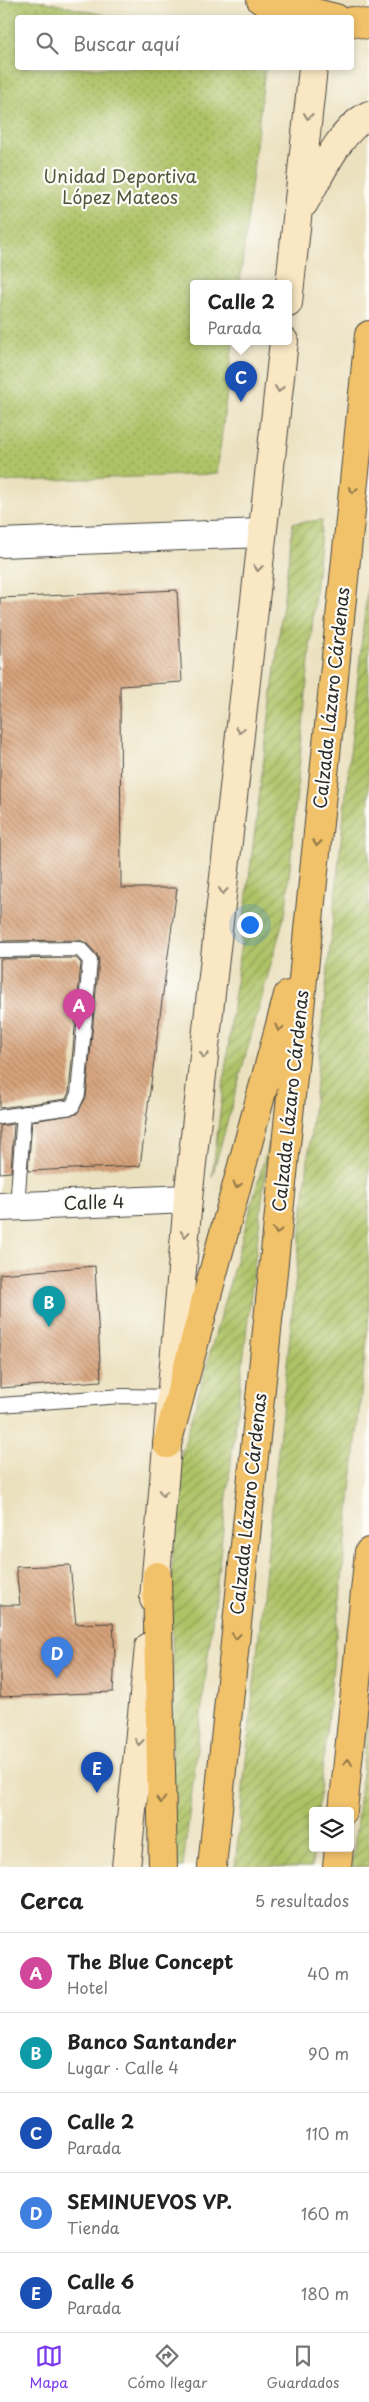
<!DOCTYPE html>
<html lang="es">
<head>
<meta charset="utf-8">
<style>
	:root { --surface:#fff; --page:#f6f6f6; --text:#222; --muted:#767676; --line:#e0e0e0; --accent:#7c3aed }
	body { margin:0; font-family:"Playpen Sans",sans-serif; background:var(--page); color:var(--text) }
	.controls { position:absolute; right:15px; bottom:15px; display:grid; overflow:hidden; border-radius:5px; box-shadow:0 2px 8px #0003 }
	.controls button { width:45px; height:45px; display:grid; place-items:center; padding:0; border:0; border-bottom:1px solid var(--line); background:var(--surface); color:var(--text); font:25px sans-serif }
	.you { position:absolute; left:249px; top:924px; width:18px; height:18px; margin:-12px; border:4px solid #fff; border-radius:50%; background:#1a73e8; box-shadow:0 0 0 8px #1a73e833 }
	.badge { display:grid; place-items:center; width:32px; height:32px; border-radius:50%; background:var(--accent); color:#fff; font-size:16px; font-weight:700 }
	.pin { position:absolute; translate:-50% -41px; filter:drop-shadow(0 1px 2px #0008) }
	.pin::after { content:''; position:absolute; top:26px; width:18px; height:15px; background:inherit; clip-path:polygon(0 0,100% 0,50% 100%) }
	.popup { position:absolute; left:190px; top:280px; width:102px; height:65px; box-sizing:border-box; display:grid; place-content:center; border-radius:5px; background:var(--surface); filter:drop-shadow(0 1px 4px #0005); font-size:16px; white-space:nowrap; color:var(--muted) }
	.popup b { font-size:19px; color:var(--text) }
	.popup::after { content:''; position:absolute; left:50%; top:100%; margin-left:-10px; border:10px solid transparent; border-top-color:var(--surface) }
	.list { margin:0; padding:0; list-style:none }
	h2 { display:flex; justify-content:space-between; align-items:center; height:65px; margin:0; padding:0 20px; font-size:21px }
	h2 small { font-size:16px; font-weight:400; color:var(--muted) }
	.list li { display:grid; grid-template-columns:32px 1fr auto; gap:15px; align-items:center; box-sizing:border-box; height:80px; padding:0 20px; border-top:1px solid var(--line) }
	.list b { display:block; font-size:19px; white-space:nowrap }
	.list p { margin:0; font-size:16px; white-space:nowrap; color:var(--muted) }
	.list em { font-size:16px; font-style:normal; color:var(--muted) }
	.icon { flex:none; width:28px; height:28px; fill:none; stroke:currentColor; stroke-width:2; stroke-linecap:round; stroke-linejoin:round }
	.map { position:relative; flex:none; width:369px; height:1867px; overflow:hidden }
	.search { position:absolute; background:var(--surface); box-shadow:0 2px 8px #0003; left:15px; right:15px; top:15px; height:55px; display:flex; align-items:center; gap:12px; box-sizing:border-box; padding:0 18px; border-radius:5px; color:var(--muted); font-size:19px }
	.sheet { height:465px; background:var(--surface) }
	nav { display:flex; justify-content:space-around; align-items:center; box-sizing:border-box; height:70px; border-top:1px solid var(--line); background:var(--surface); font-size:14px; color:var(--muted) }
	nav a { display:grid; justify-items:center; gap:2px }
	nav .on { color:var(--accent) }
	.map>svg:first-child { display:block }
	.park { fill:url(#park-dots); stroke:#6c7648 }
	.garden { fill:url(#garden-furrows); stroke:#6c7648 }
	.building { fill:url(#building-back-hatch) }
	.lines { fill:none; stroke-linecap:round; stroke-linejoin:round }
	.lane-casing { stroke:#484641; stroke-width:16 }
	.street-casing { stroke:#484641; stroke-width:30 }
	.secondary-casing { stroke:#484641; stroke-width:30 }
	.primary-casing { stroke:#484641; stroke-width:30 }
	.highway-casing { stroke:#484641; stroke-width:30 }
	.lane { stroke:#fff; stroke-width:14 }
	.street { stroke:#fff; stroke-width:28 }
	.secondary { stroke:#fae7c3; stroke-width:28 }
	.primary { stroke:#f2c26a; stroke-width:28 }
	.highway { stroke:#f2c26a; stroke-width:28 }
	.oneway { stroke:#928977 }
	.oneway2 { stroke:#8e764a }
	.labels { text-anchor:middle; stroke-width:4.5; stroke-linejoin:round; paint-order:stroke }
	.park-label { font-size:18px; fill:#52583d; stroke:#fdfcf7 }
	.street-label { font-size:18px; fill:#2b2b2b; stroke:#fdfcf7 }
</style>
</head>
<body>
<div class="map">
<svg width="369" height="1867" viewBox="0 0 369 1867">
	<defs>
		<pattern id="park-dots" width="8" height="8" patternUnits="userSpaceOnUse" patternTransform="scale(1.25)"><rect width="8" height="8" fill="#aec266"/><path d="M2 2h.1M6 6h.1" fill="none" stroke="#8e9e54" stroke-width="1.8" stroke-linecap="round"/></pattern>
		<pattern id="garden-furrows" width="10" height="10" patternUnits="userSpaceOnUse" patternTransform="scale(1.25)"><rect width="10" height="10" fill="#aec266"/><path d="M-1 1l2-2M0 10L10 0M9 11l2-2" fill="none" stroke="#8e9e54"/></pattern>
		<pattern id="building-back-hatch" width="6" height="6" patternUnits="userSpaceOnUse" patternTransform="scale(1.25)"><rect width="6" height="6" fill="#d7a37b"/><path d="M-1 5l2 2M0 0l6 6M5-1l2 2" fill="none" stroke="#af8565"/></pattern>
	</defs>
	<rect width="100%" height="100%" fill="#fdfcf7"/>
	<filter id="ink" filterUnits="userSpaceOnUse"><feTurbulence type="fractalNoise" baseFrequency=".02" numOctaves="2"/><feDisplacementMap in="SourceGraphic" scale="10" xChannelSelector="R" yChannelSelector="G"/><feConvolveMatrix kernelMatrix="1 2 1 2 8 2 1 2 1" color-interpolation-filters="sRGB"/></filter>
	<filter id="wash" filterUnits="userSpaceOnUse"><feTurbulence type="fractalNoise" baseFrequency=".0096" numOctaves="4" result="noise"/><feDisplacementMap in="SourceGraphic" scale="20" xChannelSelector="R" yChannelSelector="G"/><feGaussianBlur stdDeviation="1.12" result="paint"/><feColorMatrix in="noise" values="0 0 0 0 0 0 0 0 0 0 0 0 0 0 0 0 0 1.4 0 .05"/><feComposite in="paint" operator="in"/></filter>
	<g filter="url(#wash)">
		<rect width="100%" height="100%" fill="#ebe1bf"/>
		<path class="park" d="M 0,0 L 37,0 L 113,17 L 18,18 L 18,68 L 265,68 L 240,283 L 194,283 L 194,341 L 233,341 L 217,474 L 0,482 Z"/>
		<path class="garden" d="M 322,520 L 286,910 L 212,1177 L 293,523 Z
			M 369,570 L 369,1317 L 318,1811 L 313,1811 L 314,1848 L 312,1867 L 235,1867 Z
			M 269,1142 L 183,1867 L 173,1867 L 172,1568 L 180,1460 Z
			M 369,1706 L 369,1867 L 352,1867 Z"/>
		<g id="blocks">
			<path class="building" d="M 177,590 L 182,682 L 120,686 L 121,888 L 177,888 L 140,1166 L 28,1171 L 32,1121 L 77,1114 L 86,1097 L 99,960 L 97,954 L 86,943 L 80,940 L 0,941 L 0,598 Z
				M 76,958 L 81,963 L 69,1092 L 66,1099 L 0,1108 L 0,959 Z
				M 14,1124 L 11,1172 L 0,1173 L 0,1126 Z
				M 95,1266 L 101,1381 L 0,1388 L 0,1274 Z
				M 70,1565 L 76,1624 L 113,1623 L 115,1656 L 113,1692 L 0,1697 L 0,1605 L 20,1605 L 16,1567 Z"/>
		</g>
	</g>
	<g filter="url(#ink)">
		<use href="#blocks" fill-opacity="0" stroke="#484641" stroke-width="1"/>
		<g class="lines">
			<g class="lane-casing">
				<path id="lane" d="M 0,950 L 80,949 L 90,960 L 78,1094 L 72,1107 L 0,1117
					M 17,1206 L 24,1113
					M 0,1405 L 122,1396 L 171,1397"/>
			</g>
			<g class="street-casing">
				<path id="street" d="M 0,543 L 262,533
					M 0,1207 L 188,1199"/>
			</g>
			<g class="secondary-casing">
				<path id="secondary" d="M 304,203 C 320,175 340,129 369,115
					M 288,303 L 313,68
					M 154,1599 L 188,1199 L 284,341
					M 126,1867 L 149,1647"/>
			</g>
			<g class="primary-casing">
				<path id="primary" d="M 261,0 L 336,18
					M 352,21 L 369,25"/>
			</g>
			<g class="highway-casing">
				<path id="highway" d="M 167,1444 L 288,995
					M 157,1576 L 163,1867
					M 343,1811 L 369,1552
					M 212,1867 L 369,335
					M 337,1867 L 339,1848"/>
			</g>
			<use href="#lane" class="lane"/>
			<use href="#street" class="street"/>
			<use href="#secondary" class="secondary"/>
			<use href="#primary" class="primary"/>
			<use href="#highway" class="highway"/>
		</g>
		<defs><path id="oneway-chevron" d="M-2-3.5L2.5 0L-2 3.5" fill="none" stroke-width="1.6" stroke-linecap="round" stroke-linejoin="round" transform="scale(1.25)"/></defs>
		<g class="oneway">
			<use href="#oneway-chevron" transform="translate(308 116) rotate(96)"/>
			<use href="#oneway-chevron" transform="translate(279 389) rotate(97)"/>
			<use href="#oneway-chevron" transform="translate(258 568) rotate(96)"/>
			<use href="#oneway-chevron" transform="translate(240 730) rotate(96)"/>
			<use href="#oneway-chevron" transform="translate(223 891) rotate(96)"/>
			<use href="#oneway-chevron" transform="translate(204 1055) rotate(96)"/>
			<use href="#oneway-chevron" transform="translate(185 1234) rotate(95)"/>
			<use href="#oneway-chevron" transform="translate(163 1493) rotate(95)"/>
			<use href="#oneway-chevron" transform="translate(139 1742) rotate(96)"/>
		</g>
		<g class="oneway2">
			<use href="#oneway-chevron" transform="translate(353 490) rotate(96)"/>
			<use href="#oneway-chevron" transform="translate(317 843) rotate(96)"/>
			<use href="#oneway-chevron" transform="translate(279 1028) rotate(105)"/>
			<use href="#oneway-chevron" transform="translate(237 1185) rotate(105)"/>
			<use href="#oneway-chevron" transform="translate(277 1231) rotate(96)"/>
			<use href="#oneway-chevron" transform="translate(236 1636) rotate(96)"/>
			<use href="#oneway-chevron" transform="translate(348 1762) rotate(-84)"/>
			<use href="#oneway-chevron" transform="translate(161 1800) rotate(89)"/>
		</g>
	</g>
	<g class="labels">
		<g class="park-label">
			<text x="120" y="183">Unidad Deportiva<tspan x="120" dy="21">López Mateos</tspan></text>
		</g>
		<g class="street-label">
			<text transform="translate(332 698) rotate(-84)" y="6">Calzada Lázaro Cárdenas</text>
			<text transform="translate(291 1101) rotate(-84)" y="6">Calzada Lázaro Cárdenas</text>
			<text transform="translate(94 1203) rotate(-2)" y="6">Calle 4</text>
			<text transform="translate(249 1504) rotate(-84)" y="6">Calzada Lázaro Cárdenas</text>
		</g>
	</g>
</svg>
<div class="controls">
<button><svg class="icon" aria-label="layers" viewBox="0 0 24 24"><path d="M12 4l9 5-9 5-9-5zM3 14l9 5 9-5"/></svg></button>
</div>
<div class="you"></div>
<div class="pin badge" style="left:79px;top:1030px;background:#d1479c">A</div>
<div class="pin badge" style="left:49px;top:1327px;background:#0f9aa8">B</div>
<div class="pin badge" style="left:241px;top:402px;background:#1a4fb4">C</div>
<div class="popup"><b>Calle 2</b>Parada</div>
<div class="pin badge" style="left:57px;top:1678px;background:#3f7fe0">D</div>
<div class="pin badge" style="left:97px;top:1793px;background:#1a4fb4">E</div>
<div class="search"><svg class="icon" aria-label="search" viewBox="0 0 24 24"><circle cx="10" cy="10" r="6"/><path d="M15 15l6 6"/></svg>Buscar aquí</div>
</div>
<section class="sheet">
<h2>Cerca<small>5 resultados</small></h2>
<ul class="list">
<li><span class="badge" style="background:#d1479c">A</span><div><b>The Blue Concept</b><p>Hotel</p></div><em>40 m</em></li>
<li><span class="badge" style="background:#0f9aa8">B</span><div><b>Banco Santander</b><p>Lugar · Calle 4</p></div><em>90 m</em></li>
<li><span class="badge" style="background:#1a4fb4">C</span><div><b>Calle 2</b><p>Parada</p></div><em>110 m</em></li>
<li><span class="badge" style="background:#3f7fe0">D</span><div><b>SEMINUEVOS VP.</b><p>Tienda</p></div><em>160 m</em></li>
<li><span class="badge" style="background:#1a4fb4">E</span><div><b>Calle 6</b><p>Parada</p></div><em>180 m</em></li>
</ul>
</section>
<nav>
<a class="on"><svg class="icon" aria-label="map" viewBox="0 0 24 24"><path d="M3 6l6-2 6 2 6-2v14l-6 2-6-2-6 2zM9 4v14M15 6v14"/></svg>Mapa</a>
<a><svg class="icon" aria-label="directions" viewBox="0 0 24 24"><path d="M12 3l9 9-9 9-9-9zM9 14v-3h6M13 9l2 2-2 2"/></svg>Cómo llegar</a>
<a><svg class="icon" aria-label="saved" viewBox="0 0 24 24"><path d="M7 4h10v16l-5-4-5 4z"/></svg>Guardados</a>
</nav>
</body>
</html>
